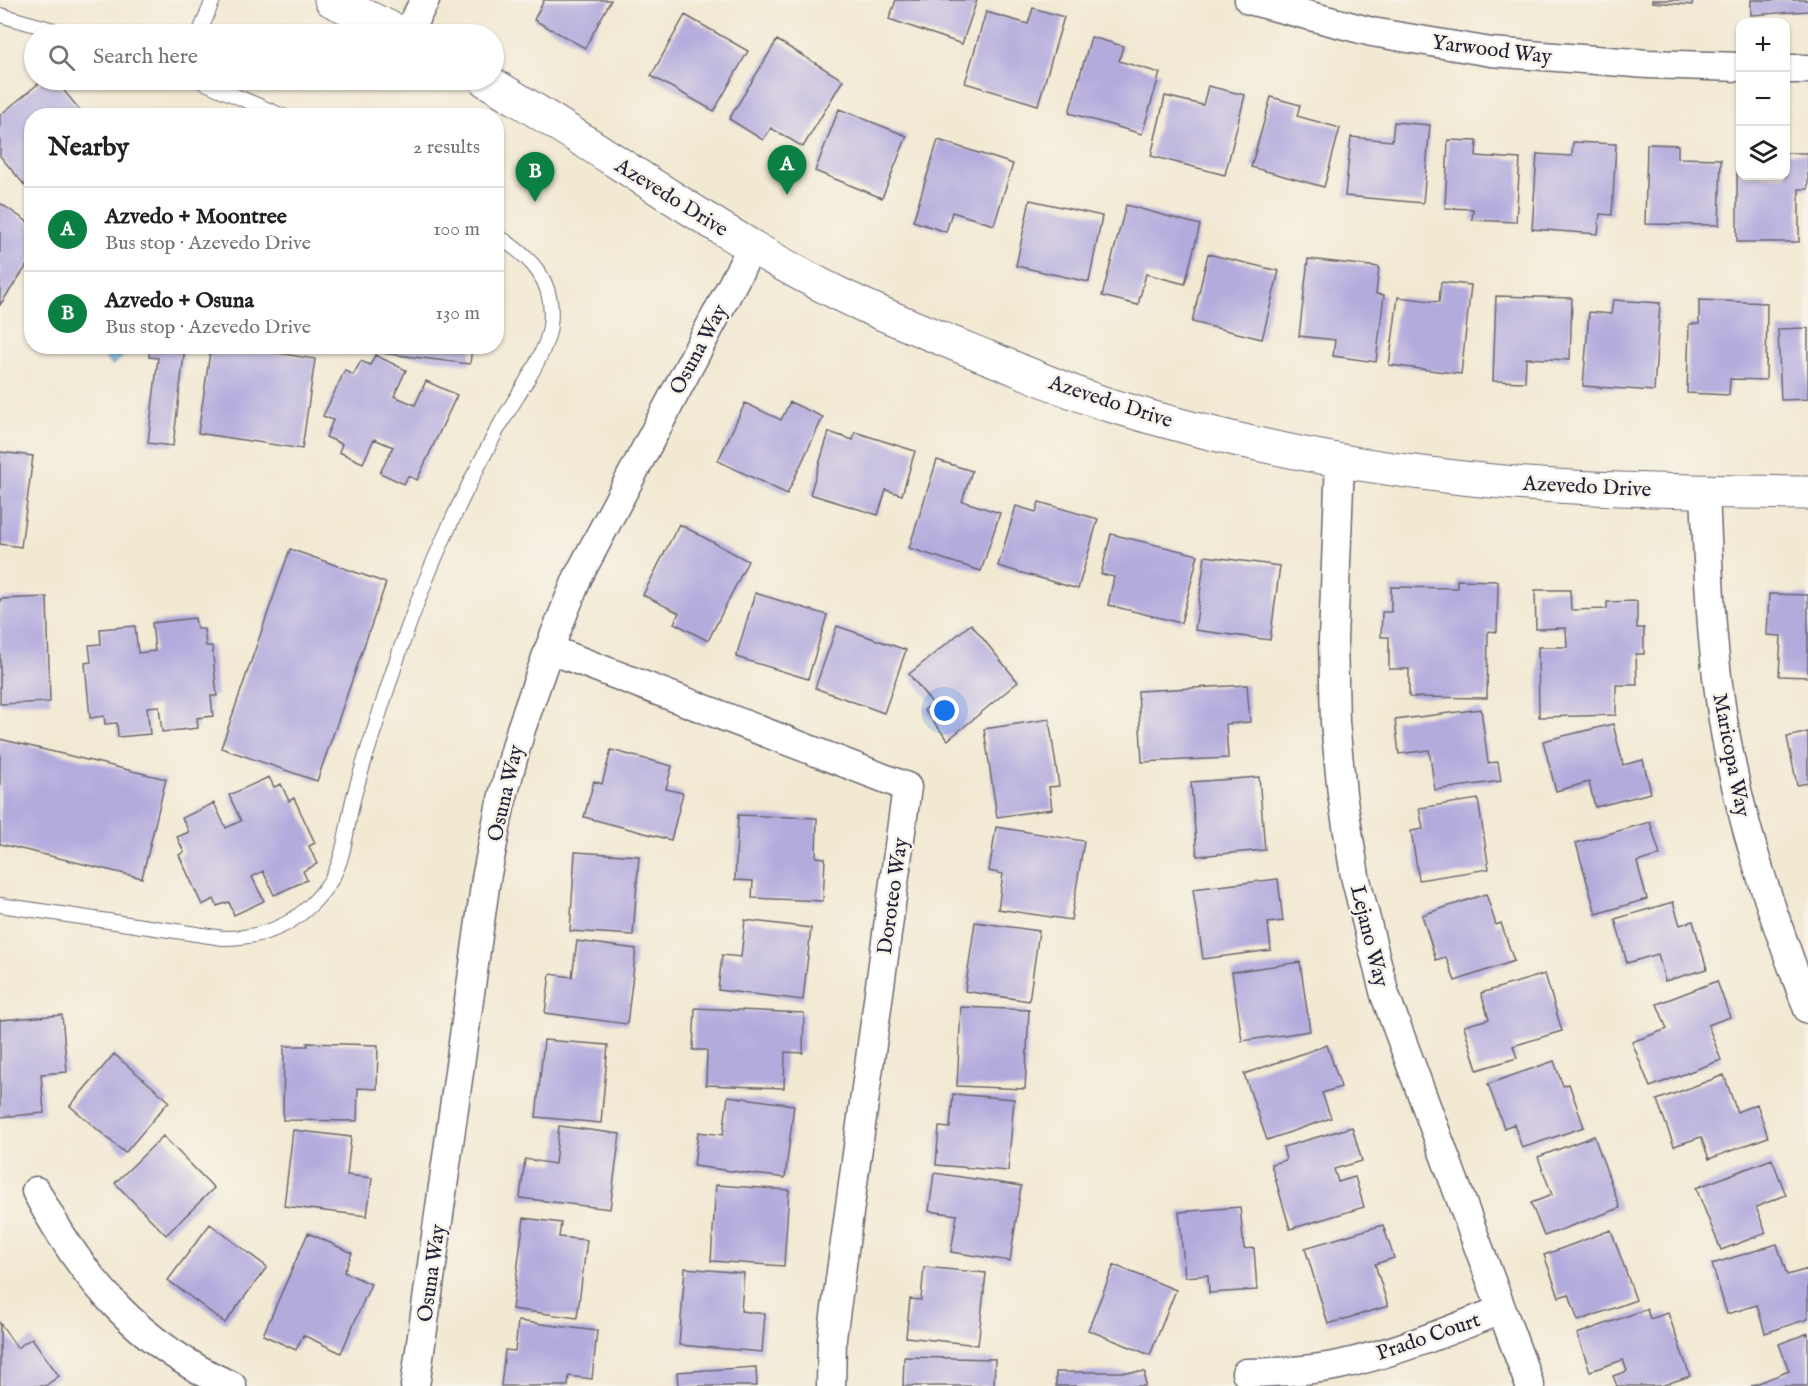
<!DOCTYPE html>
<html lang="en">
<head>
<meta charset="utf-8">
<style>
	:root { --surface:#fff; --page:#f6f6f6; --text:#202124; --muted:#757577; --line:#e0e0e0; --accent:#0b8043 }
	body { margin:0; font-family:"IM FELL English",serif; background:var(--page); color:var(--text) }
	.controls { position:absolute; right:18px; top:18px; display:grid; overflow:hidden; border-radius:12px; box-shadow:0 2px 4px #0004 }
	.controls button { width:54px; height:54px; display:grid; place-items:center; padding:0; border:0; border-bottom:2px solid var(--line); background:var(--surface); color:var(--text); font:30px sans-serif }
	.you { position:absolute; left:945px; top:711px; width:21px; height:21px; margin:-15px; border:4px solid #fff; border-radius:50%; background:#1a73e8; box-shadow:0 0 0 9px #1a73e833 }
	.badge { display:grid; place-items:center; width:39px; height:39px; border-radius:50%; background:var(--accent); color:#fff; font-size:20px; font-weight:700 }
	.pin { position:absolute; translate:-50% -50px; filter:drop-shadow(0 2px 3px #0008) }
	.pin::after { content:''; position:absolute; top:32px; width:21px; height:18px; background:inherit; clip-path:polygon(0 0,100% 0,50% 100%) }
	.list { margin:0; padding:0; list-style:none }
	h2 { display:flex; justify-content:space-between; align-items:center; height:78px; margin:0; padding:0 24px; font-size:26px }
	h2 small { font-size:20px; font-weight:400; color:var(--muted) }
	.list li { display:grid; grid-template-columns:39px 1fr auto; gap:18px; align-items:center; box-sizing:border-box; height:84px; padding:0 24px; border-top:2px solid var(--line) }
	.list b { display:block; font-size:22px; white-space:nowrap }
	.list p { margin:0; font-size:20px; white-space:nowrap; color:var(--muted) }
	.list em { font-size:20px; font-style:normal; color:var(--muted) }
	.icon { flex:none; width:33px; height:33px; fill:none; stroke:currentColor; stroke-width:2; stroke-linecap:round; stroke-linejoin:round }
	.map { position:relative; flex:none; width:1808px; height:1386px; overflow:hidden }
	.search { position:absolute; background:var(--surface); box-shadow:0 2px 4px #0004; left:24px; top:24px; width:480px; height:66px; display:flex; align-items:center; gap:15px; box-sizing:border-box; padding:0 21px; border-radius:33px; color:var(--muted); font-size:22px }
	.panel { position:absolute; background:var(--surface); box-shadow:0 2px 4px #0004; left:24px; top:108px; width:480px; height:246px; border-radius:24px }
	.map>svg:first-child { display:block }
	.water { fill:#6bbae5; stroke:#466e90; stroke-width:1.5 }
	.building { fill:#b4abdd }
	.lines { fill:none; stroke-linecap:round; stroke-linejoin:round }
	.service-casing { stroke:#6b6870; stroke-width:16 }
	.minor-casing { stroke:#6b6870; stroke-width:31 }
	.tertiary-casing { stroke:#6b6870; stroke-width:35 }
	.service { stroke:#fff; stroke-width:14 }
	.minor { stroke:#fff; stroke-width:28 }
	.tertiary { stroke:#fff; stroke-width:33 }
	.labels { text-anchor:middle; stroke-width:5; stroke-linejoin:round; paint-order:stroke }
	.street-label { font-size:21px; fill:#22223b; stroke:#f7f3e8 }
</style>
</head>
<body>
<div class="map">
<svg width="1808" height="1386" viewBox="0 0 1808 1386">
	<rect width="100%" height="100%" fill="#f7f3e8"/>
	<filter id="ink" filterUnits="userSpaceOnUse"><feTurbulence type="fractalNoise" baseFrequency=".0167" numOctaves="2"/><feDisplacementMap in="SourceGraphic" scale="12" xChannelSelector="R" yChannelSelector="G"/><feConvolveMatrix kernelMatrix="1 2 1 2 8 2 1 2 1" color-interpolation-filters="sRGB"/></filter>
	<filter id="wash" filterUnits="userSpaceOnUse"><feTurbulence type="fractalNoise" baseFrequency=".008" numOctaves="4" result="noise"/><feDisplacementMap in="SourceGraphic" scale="24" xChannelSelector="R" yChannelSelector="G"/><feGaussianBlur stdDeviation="1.35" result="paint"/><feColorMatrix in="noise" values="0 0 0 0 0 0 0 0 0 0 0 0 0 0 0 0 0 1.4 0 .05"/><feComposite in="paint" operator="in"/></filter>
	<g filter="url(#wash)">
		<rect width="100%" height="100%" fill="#f2e9d3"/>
		<path class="water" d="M 97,347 L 134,347 L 112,365 Z"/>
		<g id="blocks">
			<path class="building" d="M 544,0 L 611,0 L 585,48 L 534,20 Z
				M 896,0 L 977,0 L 962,44 L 889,19 Z
				M 1652,0 L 1693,0 L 1692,5 L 1652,2 Z
				M 1751,0 L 1808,0 L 1808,11 L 1751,15 Z
				M 1033,8 L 1064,17 L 1038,105 L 965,83 L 986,12 L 1028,24 Z
				M 685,15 L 748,51 L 714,111 L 651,76 Z
				M 1091,37 L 1123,46 L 1119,61 L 1160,73 L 1142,134 L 1069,113 Z
				M 777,40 L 843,80 L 803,147 L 771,128 L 763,140 L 729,119 Z
				M 43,80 L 55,80 L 85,116 L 32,116 L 32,194 L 0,156 L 0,115 Z
				M 1208,86 L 1245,95 L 1225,175 L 1151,156 L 1165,96 L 1203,105 Z
				M 1271,97 L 1300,105 L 1297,116 L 1340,128 L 1324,187 L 1251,167 Z
				M 839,109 L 907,136 L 882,198 L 815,171 Z
				M 1394,122 L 1430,125 L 1423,203 L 1345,196 L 1351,137 L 1392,141 Z
				M 938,140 L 1013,164 L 994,225 L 952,212 L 946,232 L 913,221 Z
				M 1448,140 L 1477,141 L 1476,156 L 1520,159 L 1516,222 L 1472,220 L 1473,209 L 1445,208 Z
				M 1573,142 L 1616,144 L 1612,215 L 1600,214 L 1598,234 L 1532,229 L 1537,154 L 1572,156 Z
				M 1647,144 L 1678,145 L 1678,158 L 1721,159 L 1719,225 L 1645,224 Z
				M 1786,153 L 1808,153 L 1808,189 L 1799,189 L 1799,242 L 1737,242 L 1737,170 L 1740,170 L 1740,176 L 1786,176 Z
				M 1030,200 L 1102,216 L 1089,282 L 1016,266 Z
				M 0,203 L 32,225 L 32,258 L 0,305 Z
				M 1126,205 L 1200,225 L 1185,284 L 1146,274 L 1138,305 L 1102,296 Z
				M 1208,254 L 1279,271 L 1262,339 L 1192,322 Z
				M 1308,259 L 1379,267 L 1376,294 L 1384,295 L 1376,362 L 1333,356 L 1335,340 L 1299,336 Z
				M 1441,282 L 1471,285 L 1461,374 L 1389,365 L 1398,297 L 1439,302 Z
				M 1496,296 L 1572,298 L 1570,360 L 1526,358 L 1525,382 L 1493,381 Z
				M 1613,300 L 1660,303 L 1654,391 L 1583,386 L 1589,312 L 1611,314 Z
				M 1699,300 L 1767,303 L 1766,380 L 1730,379 L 1729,395 L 1687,393 L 1689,324 L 1699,324 Z
				M 1808,328 L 1808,399 L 1781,400 L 1778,329 Z
				M 150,346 L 185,346 L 173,446 L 148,443 L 158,358 L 149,357 Z
				M 211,346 L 235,346 L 315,359 L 302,449 L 198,433 Z
				M 366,346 L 472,346 L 470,364 L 365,351 Z
				M 375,355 L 406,370 L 394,396 L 415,405 L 426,381 L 457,395 L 417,480 L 408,476 L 404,484 L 380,473 L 393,447 L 374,439 L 363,463 L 339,452 L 342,444 L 326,437 L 333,420 L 323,416 L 345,370 L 353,375 L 361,361 L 370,365 Z
				M 790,402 L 823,417 L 787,494 L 718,461 L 745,403 L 781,420 Z
				M 829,432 L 853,440 L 855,432 L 915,451 L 902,495 L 886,490 L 878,515 L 810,494 Z
				M 0,452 L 33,456 L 21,547 L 0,544 Z
				M 937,460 L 972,471 L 962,501 L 1000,513 L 981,571 L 909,548 Z
				M 1039,502 L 1098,519 L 1078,589 L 998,566 L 1016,506 L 1036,512 Z
				M 679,524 L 748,561 L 708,641 L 674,623 L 679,613 L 643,595 Z
				M 1111,534 L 1198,555 L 1181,623 L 1108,605 L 1114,577 L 1101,574 Z
				M 290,549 L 386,583 L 317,781 L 221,748 Z
				M 1205,556 L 1280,566 L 1270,640 L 1195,630 Z
				M 1457,580 L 1498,581 L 1497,632 L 1488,631 L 1487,698 L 1409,697 L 1409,669 L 1389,669 L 1389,637 L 1381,637 L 1382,612 L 1391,612 L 1391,587 L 1457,588 Z
				M 1535,590 L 1570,590 L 1571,610 L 1607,609 L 1607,602 L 1637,601 L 1637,628 L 1644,628 L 1644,654 L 1636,654 L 1637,685 L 1616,685 L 1616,715 L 1539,717 L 1538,647 L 1567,647 L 1566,628 L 1536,629 Z
				M 755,593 L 827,615 L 808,679 L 736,657 Z
				M 1769,594 L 1808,595 L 1808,677 L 1779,676 L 1781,636 L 1767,635 Z
				M 47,597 L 50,702 L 0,704 L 0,599 Z
				M 195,618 L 197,629 L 204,629 L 206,646 L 212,646 L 217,696 L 211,696 L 213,716 L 197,718 L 198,728 L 162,732 L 159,706 L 147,707 L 150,734 L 118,737 L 117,723 L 105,724 L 104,716 L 90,718 L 85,663 L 91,662 L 89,645 L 101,644 L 100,629 L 135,626 L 138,653 L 155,651 L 152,623 Z
				M 971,624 L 1018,682 L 948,740 L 924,710 L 932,703 L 909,674 Z
				M 837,626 L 906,650 L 884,713 L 815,688 Z
				M 1247,685 L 1250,722 L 1226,724 L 1228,758 L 1142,762 L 1138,691 Z
				M 1481,709 L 1488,763 L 1498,762 L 1501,781 L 1435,790 L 1429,750 L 1399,754 L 1395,720 Z
				M 1049,719 L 1059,786 L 1049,787 L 1052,809 L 997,817 L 984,729 Z
				M 1613,724 L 1623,765 L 1643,760 L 1651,793 L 1595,807 L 1589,782 L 1556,791 L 1543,741 Z
				M 1808,732 L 1808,783 L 1797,785 L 1787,737 Z
				M 0,739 L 166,779 L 142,878 L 0,844 Z
				M 611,750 L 672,766 L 666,789 L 683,793 L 671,840 L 584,817 L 594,781 L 602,784 Z
				M 269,777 L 274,787 L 281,784 L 289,801 L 294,798 L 315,843 L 309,846 L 317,864 L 303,871 L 307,880 L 274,895 L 263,871 L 252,877 L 264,901 L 234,915 L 229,902 L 217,906 L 214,899 L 202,905 L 179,855 L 184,852 L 177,837 L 189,832 L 182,818 L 214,803 L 226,828 L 241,821 L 229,795 Z
				M 1259,777 L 1265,850 L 1197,856 L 1191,782 Z
				M 1478,799 L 1489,869 L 1419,880 L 1411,831 L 1423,829 L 1419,808 Z
				M 738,815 L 817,818 L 816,857 L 825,858 L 823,901 L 752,898 L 753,881 L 735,880 Z
				M 1650,822 L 1660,855 L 1637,862 L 1647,899 L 1596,914 L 1576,843 Z
				M 996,827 L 1084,841 L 1071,920 L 998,909 L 1003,874 L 989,871 Z
				M 575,852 L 639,856 L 633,935 L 570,931 Z
				M 1278,879 L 1283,921 L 1268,923 L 1271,950 L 1203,959 L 1193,889 Z
				M 1486,894 L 1496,925 L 1501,923 L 1514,961 L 1455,981 L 1446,957 L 1436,960 L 1422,915 Z
				M 1673,902 L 1680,925 L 1693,921 L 1707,969 L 1665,981 L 1658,954 L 1627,963 L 1615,919 Z
				M 745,920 L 811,928 L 803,1000 L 718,990 L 722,955 L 741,957 Z
				M 975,922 L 1039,931 L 1029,1001 L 965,991 Z
				M 577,941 L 636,949 L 627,1024 L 545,1013 L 550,974 L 572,977 Z
				M 1300,962 L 1310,1031 L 1242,1041 L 1232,972 Z
				M 1545,974 L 1562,1031 L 1513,1046 L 1517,1058 L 1477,1070 L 1464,1026 L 1489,1019 L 1481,993 Z
				M 1717,981 L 1730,1017 L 1708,1025 L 1721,1060 L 1650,1087 L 1632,1042 L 1667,1029 L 1657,1004 Z
				M 961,1007 L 1029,1010 L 1025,1089 L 957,1086 Z
				M 695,1008 L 804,1013 L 803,1053 L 785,1052 L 784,1088 L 706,1085 L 707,1050 L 693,1050 Z
				M 62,1015 L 67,1072 L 41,1074 L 44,1113 L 0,1117 L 0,1020 Z
				M 544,1040 L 608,1045 L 601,1123 L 536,1117 Z
				M 307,1043 L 378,1045 L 377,1089 L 358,1088 L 357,1121 L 283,1120 L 284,1046 L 308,1046 Z
				M 1327,1045 L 1341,1087 L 1322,1093 L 1331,1118 L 1267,1140 L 1244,1074 Z
				M 114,1054 L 169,1101 L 125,1153 L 70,1106 Z
				M 1554,1061 L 1563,1086 L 1569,1084 L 1584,1127 L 1522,1148 L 1514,1124 L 1504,1128 L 1488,1084 Z
				M 1724,1075 L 1737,1112 L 1757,1104 L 1768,1137 L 1709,1159 L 1701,1137 L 1674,1146 L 1657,1100 Z
				M 953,1094 L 1014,1099 L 1008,1171 L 936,1165 L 939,1127 L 950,1128 Z
				M 728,1096 L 794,1105 L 785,1178 L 694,1166 L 698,1132 L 723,1135 Z
				M 559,1126 L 620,1134 L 610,1209 L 520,1198 L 525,1159 L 555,1164 Z
				M 1352,1127 L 1362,1161 L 1334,1169 L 1338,1182 L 1355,1177 L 1364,1207 L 1290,1229 L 1271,1164 L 1286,1160 L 1283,1147 Z
				M 293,1130 L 351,1137 L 347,1175 L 372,1178 L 367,1216 L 284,1206 Z
				M 163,1136 L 214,1188 L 166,1235 L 115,1183 Z
				M 1594,1136 L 1620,1208 L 1544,1236 L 1531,1203 L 1552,1195 L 1538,1157 Z
				M 1772,1159 L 1786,1195 L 1756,1207 L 1766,1233 L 1721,1250 L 1696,1188 Z
				M 934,1173 L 1021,1186 L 1010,1261 L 951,1252 L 957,1215 L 929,1211 Z
				M 716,1185 L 789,1190 L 784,1266 L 711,1261 Z
				M 1240,1207 L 1244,1249 L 1254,1248 L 1257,1290 L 1209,1293 L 1208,1275 L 1185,1277 L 1179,1212 Z
				M 524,1218 L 561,1223 L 559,1237 L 587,1240 L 577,1318 L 512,1309 Z
				M 210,1224 L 267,1267 L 225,1323 L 168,1280 Z
				M 1383,1225 L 1394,1258 L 1375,1264 L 1388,1306 L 1328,1324 L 1305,1248 Z
				M 1611,1230 L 1636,1300 L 1578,1321 L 1569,1294 L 1559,1297 L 1544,1255 Z
				M 308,1233 L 352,1253 L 344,1272 L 371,1284 L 341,1353 L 303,1335 L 296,1350 L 263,1335 Z
				M 1777,1244 L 1787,1275 L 1808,1269 L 1808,1319 L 1765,1333 L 1757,1305 L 1727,1314 L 1712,1264 Z
				M 1114,1265 L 1176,1290 L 1150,1355 L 1088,1330 Z
				M 924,1267 L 986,1273 L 978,1345 L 906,1337 L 910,1299 L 921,1300 Z
				M 685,1268 L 744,1273 L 741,1311 L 765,1314 L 762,1352 L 679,1345 Z
				M 1647,1309 L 1650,1319 L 1668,1313 L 1690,1376 L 1661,1386 L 1617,1386 L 1613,1376 L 1627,1371 L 1623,1360 L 1590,1371 L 1577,1334 Z
				M 518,1321 L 597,1331 L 592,1379 L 569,1376 L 568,1386 L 501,1386 L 505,1350 L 515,1351 Z
				M 0,1323 L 17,1348 L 32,1338 L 59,1376 L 45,1386 L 0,1386 Z
				M 1808,1333 L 1808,1386 L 1751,1386 L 1789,1371 L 1779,1344 Z
				M 904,1357 L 995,1359 L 994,1386 L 903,1386 Z
				M 756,1367 L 757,1386 L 678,1386 L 677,1372 Z
				M 1056,1372 L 1145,1372 L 1145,1386 L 1056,1386 Z"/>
		</g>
	</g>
	<g filter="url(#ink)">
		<use href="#blocks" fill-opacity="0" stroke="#6b6870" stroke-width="1.5"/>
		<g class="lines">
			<g class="service-casing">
				<path id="service" d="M 0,15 L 68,34
					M 199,34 L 213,0
					M 198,80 L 283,116
					M 0,905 L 223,938 C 268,938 300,923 327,886 C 346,861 346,825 354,796 C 361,770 370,744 378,718 C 397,658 417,597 443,540 C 459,504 477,468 495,434 C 510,405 547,356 550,326 C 556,281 531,257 496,235"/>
			</g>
			<g class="minor-casing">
				<path id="minor" d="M 1249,0 L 1372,32 L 1491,52 L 1648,64 L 1740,67
					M 407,34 L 425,0
					M 1786,69 L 1808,69
					M 1340,461 L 1333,640 L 1335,722 L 1342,794 L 1355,876 L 1385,995 L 1530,1386
					M 1705,491 C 1708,561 1710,630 1720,699 C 1734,807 1770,908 1808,1009
					M 549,649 L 907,787 L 832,1338 L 831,1386
					M 36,1191 C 82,1279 139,1345 232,1386
					M 1246,1373 C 1277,1372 1309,1371 1339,1365 C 1395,1353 1448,1331 1501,1310
					M 415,1386 L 486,879 L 500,807 L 521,729 L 549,649 L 578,577 L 752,247"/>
			</g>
			<g class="tertiary-casing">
				<path id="tertiary" d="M 331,0 L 403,34
					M 485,80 C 604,149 714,232 837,293 C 886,317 937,337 987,357 C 1027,373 1066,391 1106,404 C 1217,438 1331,463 1446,476 C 1566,491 1688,491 1808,493"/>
			</g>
			<use href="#service" class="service"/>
			<use href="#minor" class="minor"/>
			<use href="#tertiary" class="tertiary"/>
		</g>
	</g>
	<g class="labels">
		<g class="street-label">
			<text transform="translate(1492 49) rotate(7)" y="7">Yarwood Way</text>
			<text transform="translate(672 197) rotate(32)" y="7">Azevedo Drive</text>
			<text transform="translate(698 349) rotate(-62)" y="7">Osuna Way</text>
			<text transform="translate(1111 401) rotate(18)" y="7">Azevedo Drive</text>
			<text transform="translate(1587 486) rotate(3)" y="7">Azevedo Drive</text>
			<text transform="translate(1732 755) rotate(79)" y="7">Maricopa Way</text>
			<text transform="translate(505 793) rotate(-77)" y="7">Osuna Way</text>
			<text transform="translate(892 896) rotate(-82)" y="7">Doroteo Way</text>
			<text transform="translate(1370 936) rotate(76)" y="7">Lejano Way</text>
			<text transform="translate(431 1273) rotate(-82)" y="7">Osuna Way</text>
			<text transform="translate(1428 1336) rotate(-19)" y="7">Prado Court</text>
		</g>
	</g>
</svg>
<div class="controls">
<button>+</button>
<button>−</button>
<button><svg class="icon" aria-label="layers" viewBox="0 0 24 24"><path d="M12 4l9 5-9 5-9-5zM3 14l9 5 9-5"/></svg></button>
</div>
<div class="you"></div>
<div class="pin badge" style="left:787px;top:195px">A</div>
<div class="pin badge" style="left:535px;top:202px">B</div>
<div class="search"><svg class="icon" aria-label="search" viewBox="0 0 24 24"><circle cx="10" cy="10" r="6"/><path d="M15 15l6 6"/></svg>Search here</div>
<section class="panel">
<h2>Nearby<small>2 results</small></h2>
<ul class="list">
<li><span class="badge">A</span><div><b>Azvedo + Moontree</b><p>Bus stop · Azevedo Drive</p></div><em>100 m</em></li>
<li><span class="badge">B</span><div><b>Azvedo + Osuna</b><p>Bus stop · Azevedo Drive</p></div><em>130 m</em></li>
</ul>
</section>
</div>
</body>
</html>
